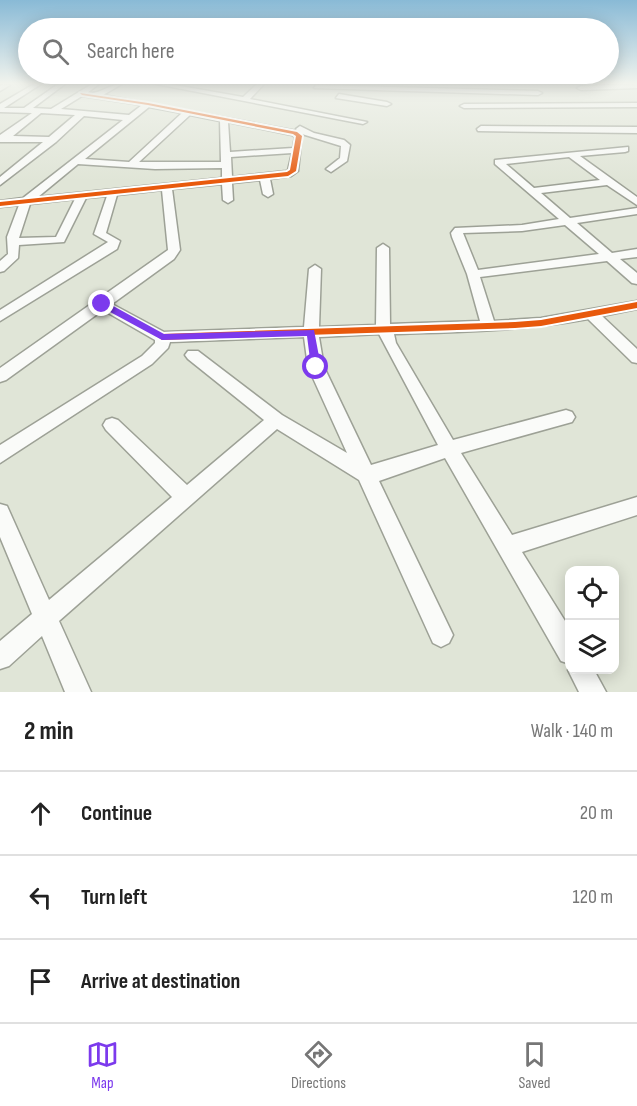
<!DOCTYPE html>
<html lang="en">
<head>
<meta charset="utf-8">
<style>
	:root { --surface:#fff; --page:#f2f2f2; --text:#222; --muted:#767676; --line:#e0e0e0; --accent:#7c3aed }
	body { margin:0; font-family:"Sofia Sans Condensed",sans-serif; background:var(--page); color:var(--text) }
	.controls { position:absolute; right:18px; bottom:18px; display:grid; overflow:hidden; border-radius:12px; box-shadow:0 3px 15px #0003 }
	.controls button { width:54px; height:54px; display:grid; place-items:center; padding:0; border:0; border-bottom:2px solid var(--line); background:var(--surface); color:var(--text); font:30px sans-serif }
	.stop { position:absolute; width:18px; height:18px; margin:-14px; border:4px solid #7c3aed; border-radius:50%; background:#fff }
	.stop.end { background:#7c3aed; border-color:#fff; box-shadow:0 2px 6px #0008 }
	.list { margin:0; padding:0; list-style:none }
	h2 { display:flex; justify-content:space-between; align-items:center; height:78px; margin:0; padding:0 24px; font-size:26px }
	h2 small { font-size:20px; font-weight:400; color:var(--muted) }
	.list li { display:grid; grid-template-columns:39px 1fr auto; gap:18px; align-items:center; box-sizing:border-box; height:84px; padding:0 24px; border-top:2px solid var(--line) }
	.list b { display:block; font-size:22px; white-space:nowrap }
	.list em { font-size:20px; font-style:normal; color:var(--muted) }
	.icon { flex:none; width:33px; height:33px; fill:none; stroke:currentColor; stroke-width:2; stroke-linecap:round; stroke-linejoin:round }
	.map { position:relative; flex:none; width:637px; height:692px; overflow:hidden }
	.search { position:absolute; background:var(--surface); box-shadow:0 3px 15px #0003; left:18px; right:18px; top:18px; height:66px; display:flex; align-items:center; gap:15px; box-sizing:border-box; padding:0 21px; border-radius:33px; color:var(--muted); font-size:22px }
	.sheet { height:330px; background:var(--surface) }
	nav { display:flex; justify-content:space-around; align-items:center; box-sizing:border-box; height:84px; border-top:2px solid var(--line); background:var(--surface); font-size:16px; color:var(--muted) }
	nav a { display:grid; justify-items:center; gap:3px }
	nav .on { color:var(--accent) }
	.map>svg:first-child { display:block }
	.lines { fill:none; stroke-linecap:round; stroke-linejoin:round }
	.street-casing { stroke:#9da196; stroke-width:3 }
	.street { fill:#fafbf9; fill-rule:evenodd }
	.cycleway-casing { stroke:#fff; stroke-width:4 }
	.cycleway { fill:#e8590c; fill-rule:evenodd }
	.route { fill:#7c3aed }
</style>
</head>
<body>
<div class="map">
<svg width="637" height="692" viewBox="0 0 637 692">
	<rect width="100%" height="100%" fill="#e0e5d7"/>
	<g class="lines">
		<g class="street-casing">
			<path id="street" d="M 3,84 L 10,85 L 0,91 L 0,86 Z
				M 34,84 L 41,84 L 4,108 L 24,108 L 58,84 L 65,84 L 33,108 L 51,109 L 92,84 L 99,84 L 87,93 C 100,95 109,84 122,84 L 103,95 L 297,131 L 296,129 L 300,126 L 314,133 L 344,140 L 350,145 L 347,161 L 331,172 L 326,169 L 340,158 L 341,146 L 302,134 L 298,171 L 291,176 L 270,179 L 273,194 L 268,197 L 263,194 L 260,180 L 232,183 L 233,200 L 228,203 L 223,200 L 222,184 L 172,189 L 180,250 L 174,259 L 112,304 L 164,332 L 304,327 L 309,269 L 315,265 L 321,269 L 319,327 L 376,325 L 377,248 L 383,244 L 389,248 L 390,324 L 480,321 L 467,274 L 452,237 L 451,233 L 455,228 L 522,225 L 559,219 L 495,164 L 495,160 L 628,147 L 628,151 L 625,152 L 580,156 L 637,197 L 637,205 L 607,185 L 541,193 L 570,218 L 637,208 L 637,214 L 577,223 L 612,253 L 637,249 L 637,257 L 620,259 L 637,273 L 637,284 L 632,283 L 607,261 L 480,277 L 494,321 L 541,318 L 637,301 L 637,309 L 602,316 L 637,349 L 637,363 L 632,362 L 588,319 C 523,331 459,332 394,334 L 396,343 L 453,440 L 566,410 L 572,412 L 575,417 L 572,422 L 461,453 L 512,535 L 637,497 L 637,515 L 522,552 L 570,629 L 570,664 L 561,661 L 445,458 L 379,481 L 453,635 L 449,643 L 441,647 L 433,643 L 359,480 L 277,429 L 59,621 L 91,692 L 65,692 L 42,636 L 9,666 L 0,669 L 0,641 L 32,614 L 0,537 L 0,504 L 7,506 L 49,600 L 172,497 L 106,430 L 103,425 L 106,420 L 112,418 L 118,420 L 187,485 L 264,420 L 188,359 L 185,355 L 188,351 L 198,351 L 282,415 L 347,453 L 308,367 L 304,337 L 170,342 L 168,348 L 152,364 L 0,463 L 0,445 L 142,356 L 155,343 L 155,340 L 103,310 L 6,380 L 0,382 L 0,368 L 168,250 L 162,190 L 117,195 L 106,233 L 120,241 L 117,249 L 0,321 L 0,310 L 108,242 L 94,234 L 107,196 L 86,198 L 64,242 L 19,245 L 18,258 L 4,271 L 0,272 L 0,261 L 8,254 L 7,237 L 19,205 L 0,207 L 0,201 L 23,198 L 123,120 L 84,116 L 56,142 L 0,185 L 0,177 L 43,142 L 0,142 L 0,135 L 32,113 L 0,112 L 0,104 ZM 82,96 L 142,105 L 129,115 L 61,109 ZM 149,107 L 182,113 L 129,162 L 85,159 ZM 41,113 L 75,115 L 49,137 L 13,136 ZM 190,115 L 220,121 L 221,162 L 139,162 ZM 228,122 L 292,135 L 295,137 L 293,148 L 230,152 ZM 292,153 L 288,170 L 286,171 L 232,177 L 231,157 ZM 569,157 L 600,180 L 534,188 L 506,164 ZM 78,164 L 155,169 L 222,168 L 222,178 L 38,197 ZM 75,199 L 56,237 L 19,238 L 30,204 ZM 565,225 L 599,254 L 478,270 L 463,233 L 522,231 ZM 379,334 L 438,445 L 371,465 L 324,367 L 319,337 Z
				M 156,84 L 169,84 L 243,97 L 257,84 L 264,84 L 250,99 L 367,122 L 363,124 Z
				M 637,84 L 637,88 L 581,90 L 577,88 L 581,86 Z
				M 316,85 L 538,91 L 542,93 L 538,95 L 314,88 Z
				M 339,94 L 387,102 L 391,104 L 387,106 L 336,98 Z
				M 637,103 L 637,107 L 464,108 L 460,106 L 464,104 Z
				M 481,126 L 637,127 L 637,133 L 478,131 L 477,129 Z
				M 570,665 L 570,670 L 594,670 L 606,692 L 579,692 L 568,670 Z"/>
		</g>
		<use href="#street" class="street"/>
		<g class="cycleway-casing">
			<path id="cycleway" d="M 80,93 L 148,103 L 297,132 L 302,136 L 296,171 L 288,176 L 0,206 L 0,202 L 287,172 L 290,170 L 296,136 L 293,134 L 148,105 L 82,95 Z
				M 637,302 L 637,308 L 541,326 L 515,328 L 162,340 L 158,337 L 162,334 L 515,322 L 541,320 Z"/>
		</g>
		<use href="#cycleway" class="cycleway"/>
	</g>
	<linearGradient id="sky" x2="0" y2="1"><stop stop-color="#89bad6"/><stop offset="0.46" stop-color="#f1f3ed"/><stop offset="1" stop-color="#f1f3ed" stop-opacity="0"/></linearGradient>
	<rect width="637" height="181" fill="url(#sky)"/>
	<path class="route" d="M 99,302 L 106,302 L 164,334 L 314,330 L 321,367 L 316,370 L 311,367 L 307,336 L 162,340 L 99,306 Z"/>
</svg>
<div class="controls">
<button><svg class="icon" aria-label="locate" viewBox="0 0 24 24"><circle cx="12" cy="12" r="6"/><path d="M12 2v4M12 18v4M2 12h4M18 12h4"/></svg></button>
<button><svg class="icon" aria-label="layers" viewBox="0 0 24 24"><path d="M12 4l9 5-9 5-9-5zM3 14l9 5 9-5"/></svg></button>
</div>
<div class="stop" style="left:316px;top:367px"></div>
<div class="stop end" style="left:102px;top:304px"></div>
<div class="search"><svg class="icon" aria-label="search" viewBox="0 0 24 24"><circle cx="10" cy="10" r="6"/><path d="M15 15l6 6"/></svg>Search here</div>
</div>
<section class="sheet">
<h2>2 min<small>Walk · 140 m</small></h2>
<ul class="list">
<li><svg class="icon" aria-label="ahead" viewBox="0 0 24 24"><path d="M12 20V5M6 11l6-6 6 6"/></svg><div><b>Continue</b></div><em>20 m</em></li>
<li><svg class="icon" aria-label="left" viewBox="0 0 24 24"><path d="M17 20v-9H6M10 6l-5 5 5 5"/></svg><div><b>Turn left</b></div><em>120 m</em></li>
<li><svg class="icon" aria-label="arrive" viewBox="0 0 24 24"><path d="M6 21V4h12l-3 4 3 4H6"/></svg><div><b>Arrive at destination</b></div></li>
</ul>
</section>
<nav>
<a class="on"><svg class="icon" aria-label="map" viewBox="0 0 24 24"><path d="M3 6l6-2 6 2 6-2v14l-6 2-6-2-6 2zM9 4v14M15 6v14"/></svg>Map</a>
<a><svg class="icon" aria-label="directions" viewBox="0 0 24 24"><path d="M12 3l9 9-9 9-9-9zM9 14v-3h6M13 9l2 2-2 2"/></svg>Directions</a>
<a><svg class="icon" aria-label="saved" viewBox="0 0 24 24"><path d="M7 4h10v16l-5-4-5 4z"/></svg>Saved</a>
</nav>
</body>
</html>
